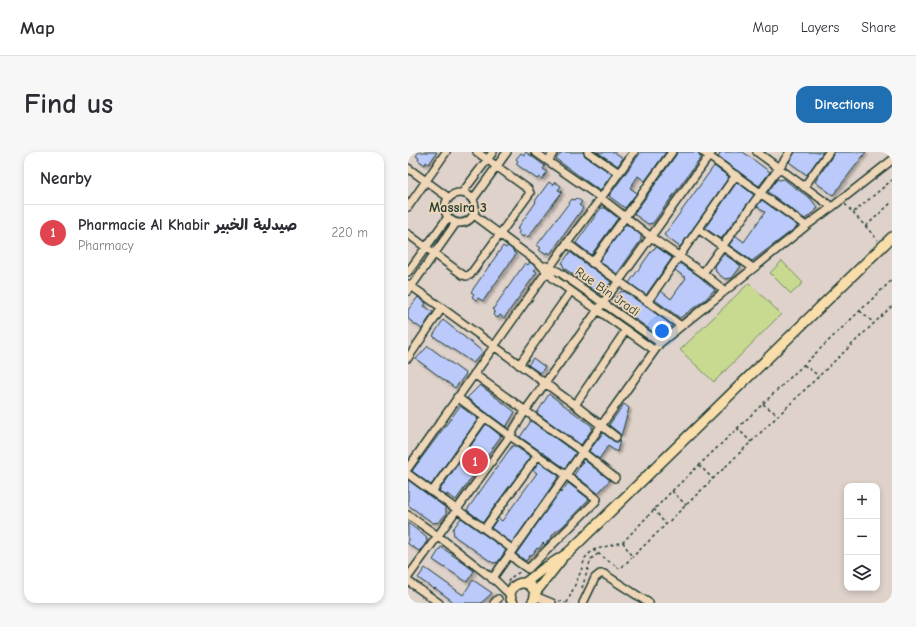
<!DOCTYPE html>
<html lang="en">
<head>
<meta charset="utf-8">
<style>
	:root { --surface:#fff; --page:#f7f7f7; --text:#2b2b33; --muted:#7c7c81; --line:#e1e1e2; --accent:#1f6fb2 }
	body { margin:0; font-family:"Comic Neue","Playpen Sans Arabic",sans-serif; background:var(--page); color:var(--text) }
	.controls { position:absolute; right:12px; bottom:12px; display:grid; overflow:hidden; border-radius:8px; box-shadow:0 2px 6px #0003 }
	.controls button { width:36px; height:36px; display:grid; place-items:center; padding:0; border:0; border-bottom:1px solid var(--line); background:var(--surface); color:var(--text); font:20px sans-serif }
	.you { position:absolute; left:254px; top:179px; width:14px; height:14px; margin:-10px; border:3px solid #fff; border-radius:50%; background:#1a73e8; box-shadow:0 0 0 6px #1a73e833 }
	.badge { display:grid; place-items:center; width:26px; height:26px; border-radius:50%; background:var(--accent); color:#fff; font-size:13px; font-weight:700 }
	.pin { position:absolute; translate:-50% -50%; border:2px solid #fff; box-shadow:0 1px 4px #0006 }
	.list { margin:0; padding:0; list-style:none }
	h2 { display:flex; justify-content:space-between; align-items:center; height:52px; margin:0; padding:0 16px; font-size:17px }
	h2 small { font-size:13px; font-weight:400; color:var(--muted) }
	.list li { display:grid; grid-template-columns:26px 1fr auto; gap:12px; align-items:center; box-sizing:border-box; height:56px; padding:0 16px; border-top:1px solid var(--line) }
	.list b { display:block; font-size:15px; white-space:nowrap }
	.list p { margin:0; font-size:13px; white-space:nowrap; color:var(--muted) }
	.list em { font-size:13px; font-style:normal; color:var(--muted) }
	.icon { flex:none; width:22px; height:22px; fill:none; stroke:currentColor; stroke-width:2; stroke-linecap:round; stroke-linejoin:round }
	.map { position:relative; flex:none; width:484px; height:451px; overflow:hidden; border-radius:12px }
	header { display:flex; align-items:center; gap:24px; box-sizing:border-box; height:56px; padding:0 20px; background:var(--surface); border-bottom:1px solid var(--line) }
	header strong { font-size:19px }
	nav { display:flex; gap:22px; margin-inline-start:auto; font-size:14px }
	.intro { display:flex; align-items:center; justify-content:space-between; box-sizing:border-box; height:96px; padding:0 24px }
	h1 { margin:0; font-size:28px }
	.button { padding:10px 18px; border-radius:12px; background:var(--accent); color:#fff; font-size:14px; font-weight:700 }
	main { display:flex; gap:24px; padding:0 24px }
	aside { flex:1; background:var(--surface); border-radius:12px; box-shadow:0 2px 6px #0003 }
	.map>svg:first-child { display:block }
	.green { fill:#c8da8f; stroke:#748c62 }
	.building { fill:#bbcafb; stroke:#1f3d34; filter:url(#shadow) }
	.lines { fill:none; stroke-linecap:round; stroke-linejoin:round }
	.minor-casing { stroke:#1f3d34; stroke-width:10 }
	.major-casing { stroke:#1f3d34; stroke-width:12 }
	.path { stroke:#1f3d34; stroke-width:1.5; stroke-dasharray:3 3; stroke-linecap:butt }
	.minor { stroke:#efd6b7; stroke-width:7 }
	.major { stroke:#f9deab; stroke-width:9 }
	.labels { text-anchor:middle; stroke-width:3.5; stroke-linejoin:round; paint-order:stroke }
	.street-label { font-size:13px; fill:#1f3d34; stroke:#efd6b7 }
	.neighbourhood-label { font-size:14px; font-weight:bold; fill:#1f3d34; stroke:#efd6b7 }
</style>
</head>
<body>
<header>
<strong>Map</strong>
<nav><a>Map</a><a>Layers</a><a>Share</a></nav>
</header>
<div class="intro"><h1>Find us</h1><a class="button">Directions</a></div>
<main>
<aside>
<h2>Nearby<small></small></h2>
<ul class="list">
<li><span class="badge" style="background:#e0444e">1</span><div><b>Pharmacie Al Khabir صيدلية الخبير</b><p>Pharmacy</p></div><em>220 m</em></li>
</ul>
</aside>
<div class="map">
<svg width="484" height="451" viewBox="0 0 484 451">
	<defs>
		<filter id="shadow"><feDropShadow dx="2.5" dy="2.5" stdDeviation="1" flood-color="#0004"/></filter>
	</defs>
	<rect width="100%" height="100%" fill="#dfd2cb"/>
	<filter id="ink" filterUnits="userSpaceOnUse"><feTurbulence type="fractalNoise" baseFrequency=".025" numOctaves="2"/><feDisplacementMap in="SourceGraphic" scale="8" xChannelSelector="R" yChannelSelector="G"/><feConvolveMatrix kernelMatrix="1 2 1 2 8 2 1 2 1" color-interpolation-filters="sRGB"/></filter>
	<g filter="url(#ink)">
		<path class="green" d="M 374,109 L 395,131 L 383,142 L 362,121 Z
			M 341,131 L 373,162 L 306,230 L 272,198 Z"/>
		<path class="building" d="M 11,0 L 29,0 L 21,12 L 18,10 L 17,13 L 10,8 L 11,6 L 8,4 Z
			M 118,0 L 137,14 L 135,17 L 139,20 L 134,27 L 131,25 L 129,27 L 108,12 L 110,9 L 108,7 L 113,1 L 116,3 Z
			M 154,0 L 175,0 L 177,4 L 204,22 L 192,39 L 148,7 Z
			M 189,0 L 206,0 L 215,6 L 210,14 Z
			M 233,0 L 258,0 L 237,29 L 230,24 L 222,36 L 229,41 L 217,56 L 201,44 Z
			M 269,0 L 290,0 L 291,2 L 293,5 L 245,71 L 240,72 L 226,62 L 268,3 Z
			M 313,0 L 335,0 L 362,20 L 351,34 L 310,5 Z
			M 387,0 L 415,0 L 399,23 L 381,10 Z
			M 426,0 L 458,0 L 425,43 L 407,30 L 425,3 Z
			M 306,14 L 321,25 L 272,95 L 256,83 Z
			M 369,27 L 371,28 L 376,27 L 386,35 L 402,46 L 410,56 L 397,67 L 360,40 Z
			M 141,30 L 145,33 L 147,30 L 153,34 L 150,38 L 154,40 L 120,85 L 117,82 L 115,85 L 110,81 L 112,79 L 109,77 L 128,50 L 127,49 Z
			M 329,30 L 346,43 L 313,87 L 297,76 Z
			M 168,46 L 174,50 L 171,53 L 175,56 L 142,102 L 139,100 L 137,102 L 131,98 L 133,96 L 129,93 L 164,47 L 166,48 Z
			M 354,48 L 390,74 L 344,109 L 321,93 L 328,84 L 336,90 L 357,60 L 349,54 Z
			M 193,56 L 197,56 L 210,66 L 183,103 L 168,91 Z
			M 218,72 L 233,83 L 233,88 L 209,122 L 191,109 Z
			M 95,94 L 98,96 L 100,94 L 106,99 L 105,100 L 108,102 L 75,149 L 70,146 L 68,148 L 64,145 L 66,142 L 63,140 Z
			M 249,95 L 264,106 L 238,143 L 221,131 L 245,97 Z
			M 162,100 L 179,113 L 181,115 L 184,116 L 203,130 L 195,140 L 193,139 L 191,142 L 156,116 L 154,111 Z
			M 316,102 L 333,114 L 324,126 L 317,127 L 308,120 L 307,114 Z
			M 122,110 L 128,115 L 126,118 L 129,120 L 96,166 L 92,163 L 90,166 L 85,163 L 87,159 L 85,157 L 117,111 L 120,113 Z
			M 272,111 L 292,125 L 307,138 L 307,140 L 305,139 L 298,147 L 272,166 L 247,148 L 253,139 L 263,147 L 278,126 L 267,118 Z
			M 213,139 L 215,140 L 216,139 L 264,173 L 260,178 L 258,176 L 252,185 L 208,153 L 209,152 L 205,149 Z
			M 10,145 L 18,151 L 16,154 L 25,160 L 14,177 L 0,167 L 0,158 Z
			M 35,168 L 75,200 L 65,211 L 25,184 Z
			M 20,194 L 58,222 L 47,236 L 8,207 Z
			M 125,206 L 137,215 L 132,221 L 120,213 Z
			M 72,233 L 107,260 L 98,275 L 59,246 Z
			M 141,242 L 184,274 L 184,277 L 173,293 L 129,261 Z
			M 216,252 L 221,256 L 213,284 L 211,281 L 201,273 Z
			M 52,254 L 70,267 L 23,333 L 4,319 Z
			M 123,269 L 168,301 L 157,316 L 112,285 Z
			M 78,272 L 93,284 L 48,348 L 39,342 L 39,344 L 31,339 Z
			M 195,281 L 207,290 L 210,290 L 212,288 L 209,300 L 200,294 L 191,307 L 181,299 Z
			M 104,294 L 107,294 L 123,305 L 75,370 L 59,358 Z
			M 175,307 L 202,328 L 190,341 L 166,323 L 175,310 L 173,311 Z
			M 131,310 L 151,324 L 104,391 L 83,376 L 90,366 L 94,369 L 129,321 L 125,318 Z
			M 0,328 L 38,356 L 38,362 L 31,370 L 25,371 L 0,353 Z
			M 160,331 L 181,347 L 154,375 L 147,380 L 137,393 L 135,391 L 131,397 L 129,396 L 124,403 L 123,402 L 118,409 L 108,402 L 152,339 L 153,341 Z
			M 53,366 L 98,398 L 90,410 L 85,411 L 46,384 L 45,377 Z
			M 0,371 L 18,385 L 19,389 L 15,395 L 11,399 L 0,392 Z
			M 33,395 L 53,409 L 66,419 L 59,430 L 25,408 Z
			M 17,416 L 55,443 L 65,428 L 84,441 L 73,451 L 47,451 L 27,436 L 26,437 L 10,426 Z"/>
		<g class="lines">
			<g class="minor-casing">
				<path id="minor" d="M 127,0 L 193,46 L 243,85 L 295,121 L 317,139
					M 180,0 L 211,21
					M 295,0 L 398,74
					M 349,0 L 424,55
					M 140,9 L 146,0
					M 0,16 L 41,46
					M 396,35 L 421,0
					M37 56a15 15 0 1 1 30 0a15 15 0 1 1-30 0Z
					M 54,41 L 85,0
					M 65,47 L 99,0
					M 0,55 L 38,0
					M 66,63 L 132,112 L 146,127 L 246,198
					M 290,77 L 345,116
					M 0,82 L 55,123 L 58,124 L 62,123 L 122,41 L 120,37 L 69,0
					M 159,91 C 196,120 236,146 273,174
					M 184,111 L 264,0
					M 138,114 L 151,120 L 252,191
					M 0,120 L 40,65
					M 295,121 L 371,16 L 382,0
					M 0,132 L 34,156 L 86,194 L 167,253 L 208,285
					M 0,139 L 48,71
					M 240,149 L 328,23
					M 0,206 L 34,156
					M 111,213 L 163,139
					M 66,222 L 168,295 L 207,326
					M 49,245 L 102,284 L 158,323 L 189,347 L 188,349 L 120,417 L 110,410 L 101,402
					M 167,253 L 218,178
					M 0,316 L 159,91 L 193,46 L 226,0
					M 0,322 C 34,348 70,371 104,397
					M 24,340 L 77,265
					M 0,363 L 30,384 L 89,430 L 97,438 L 102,442
					M 77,376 L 130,303
					M 0,425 L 102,284 L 117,259 L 304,0
					M 84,427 L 252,191 L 398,74 L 424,55 L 484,8
					M 0,429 L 31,451
					M 127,444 L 144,451
					M 86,451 L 90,447
					M 175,451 L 187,426 L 192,422 L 196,422 L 241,451"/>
			</g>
			<g class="major-casing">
				<path id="major" d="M 117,431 L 135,417 L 157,403 L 163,398 L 484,85
					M 127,441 L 153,408
					M 105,451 C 94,435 119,422 126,439 C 128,443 127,447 124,451"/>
			</g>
			<path class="path" d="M 437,52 L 470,88
				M 446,60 L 484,28
				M 458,74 L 484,50
				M 452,159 L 466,171
				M 396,213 L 411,224
				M 355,252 L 370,263
				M 329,276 L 343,290
				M 291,313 L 305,327
				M 264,339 L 278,353
				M 246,357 L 258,373
				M 215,390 L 224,405
				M 185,398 L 212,417 L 411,224 L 484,154
				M 100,430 C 102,425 108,422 112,420
				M 174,436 L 183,407 L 190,402
				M 151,449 L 158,451
				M 159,451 L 173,419 L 177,406 L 185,398 L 215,390 L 264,339 L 484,128"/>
			<use href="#minor" class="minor"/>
			<use href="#major" class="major"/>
		</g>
	</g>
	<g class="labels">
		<g class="street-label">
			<text transform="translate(200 139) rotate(35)" y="5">Rue Bin Jradi</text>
		</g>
		<g class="neighbourhood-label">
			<text x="50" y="60">Massira 3</text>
		</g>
	</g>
</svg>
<div class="controls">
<button>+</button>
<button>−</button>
<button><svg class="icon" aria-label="layers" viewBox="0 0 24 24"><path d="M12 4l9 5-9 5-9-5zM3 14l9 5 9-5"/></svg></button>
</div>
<div class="you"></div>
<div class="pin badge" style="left:67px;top:309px;background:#e0444e">1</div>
</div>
</main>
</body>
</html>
